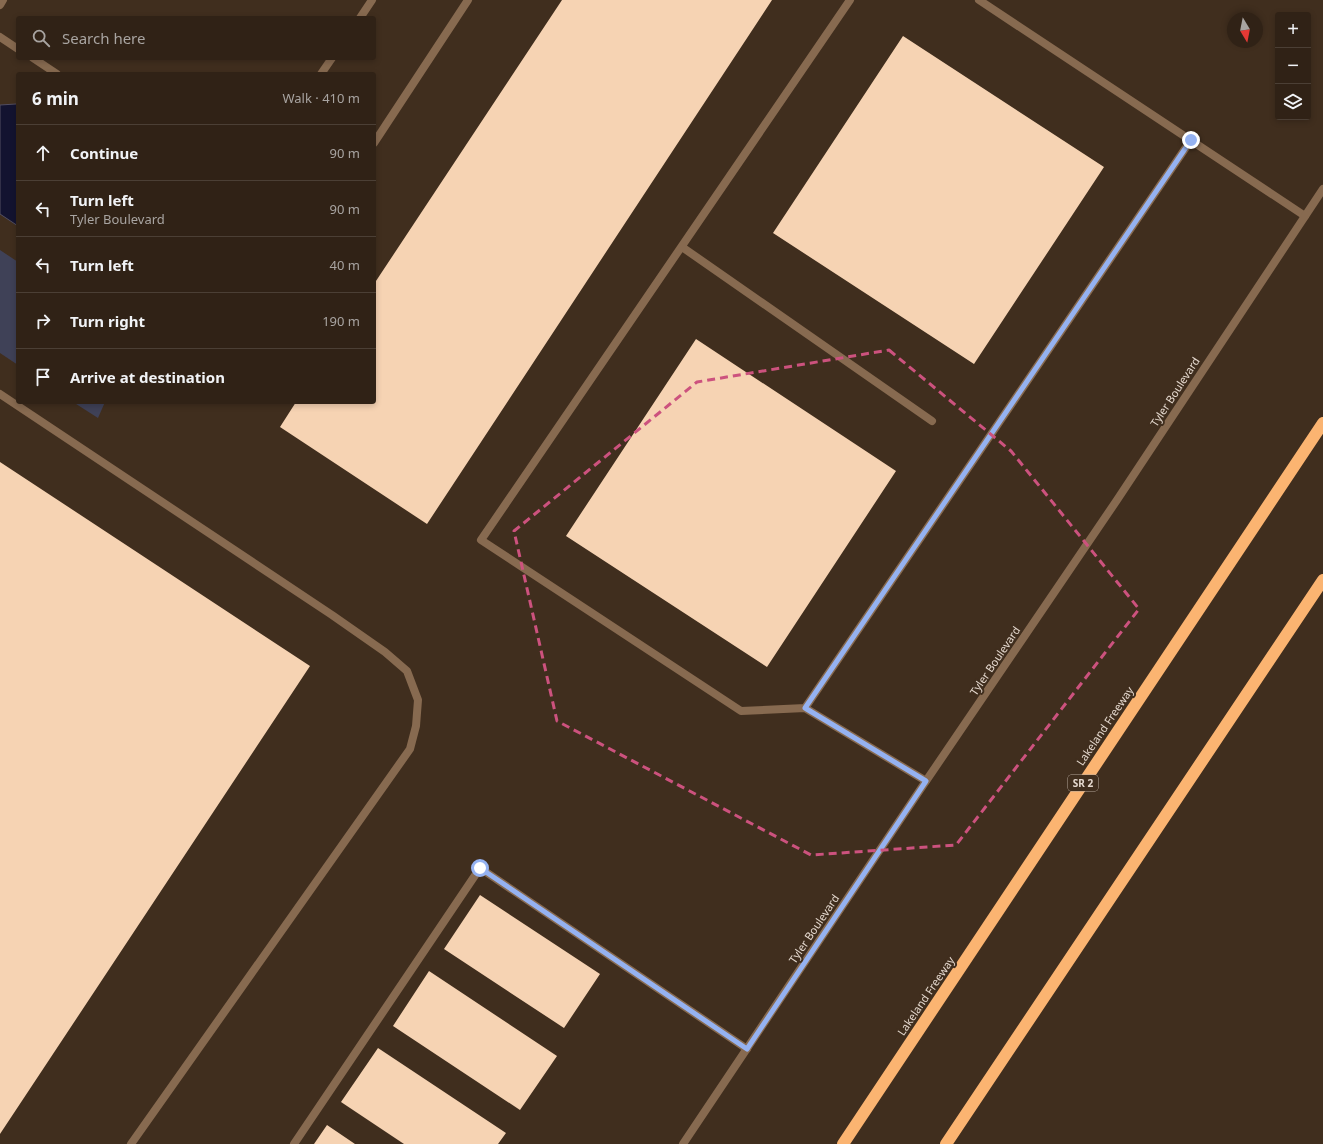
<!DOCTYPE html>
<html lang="en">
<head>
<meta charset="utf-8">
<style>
	:root { --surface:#302216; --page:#3c2f23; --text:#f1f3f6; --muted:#a8a4a1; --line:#4b3f35 }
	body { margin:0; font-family:"Noto Sans",sans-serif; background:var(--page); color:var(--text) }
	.controls { position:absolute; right:12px; top:12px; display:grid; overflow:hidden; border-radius:4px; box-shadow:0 2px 6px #0003 }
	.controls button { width:36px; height:36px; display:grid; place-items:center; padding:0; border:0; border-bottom:1px solid var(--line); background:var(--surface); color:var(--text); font:20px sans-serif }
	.compass { position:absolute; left:1227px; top:12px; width:36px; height:36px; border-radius:50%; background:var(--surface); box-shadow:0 2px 6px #0003; rotate:170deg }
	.stop { position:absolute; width:12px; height:12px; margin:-9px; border:3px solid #95b2f1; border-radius:50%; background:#fff }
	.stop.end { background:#95b2f1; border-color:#fff; box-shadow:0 1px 4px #0008 }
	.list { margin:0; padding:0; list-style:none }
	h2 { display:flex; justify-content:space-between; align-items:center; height:52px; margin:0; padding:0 16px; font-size:17px }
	h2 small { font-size:13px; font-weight:400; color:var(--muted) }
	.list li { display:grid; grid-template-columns:26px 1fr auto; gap:12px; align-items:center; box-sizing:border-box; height:56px; padding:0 16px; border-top:1px solid var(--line) }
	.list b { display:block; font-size:15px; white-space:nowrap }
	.list p { margin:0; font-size:13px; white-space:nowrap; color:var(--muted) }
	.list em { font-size:13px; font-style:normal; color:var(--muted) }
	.icon { flex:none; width:22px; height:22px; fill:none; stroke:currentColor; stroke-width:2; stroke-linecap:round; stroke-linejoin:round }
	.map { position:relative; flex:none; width:1323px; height:1144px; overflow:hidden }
	.search { position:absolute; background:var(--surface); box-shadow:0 2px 6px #0003; left:16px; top:16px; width:360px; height:44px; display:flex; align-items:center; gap:10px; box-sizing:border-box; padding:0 14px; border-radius:4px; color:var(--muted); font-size:15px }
	.panel { position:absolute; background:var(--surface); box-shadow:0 2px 6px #0003; left:16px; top:72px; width:360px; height:332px; border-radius:4px }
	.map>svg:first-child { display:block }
	.green { fill:#3f4157 }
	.water { fill:#131330; stroke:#524e60 }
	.building { fill:#f6d3b3 }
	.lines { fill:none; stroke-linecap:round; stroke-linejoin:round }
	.service { stroke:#876a50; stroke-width:8 }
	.tertiary { stroke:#876a50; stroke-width:8 }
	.motorway { stroke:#fbb471; stroke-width:12 }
	.route { stroke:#95b2f1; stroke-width:5 }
	.marked { fill:none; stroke:#cc527e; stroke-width:3; stroke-dasharray:8 5; stroke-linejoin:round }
	.labels { text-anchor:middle; stroke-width:4; stroke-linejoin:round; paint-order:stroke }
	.shield { fill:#402e1e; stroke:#b4a69a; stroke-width:1 }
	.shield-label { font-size:10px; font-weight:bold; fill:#e5d9cf }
	.street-label { font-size:11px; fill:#e5d9cf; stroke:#402e1e }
</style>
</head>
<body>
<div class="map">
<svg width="1323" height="1144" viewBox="0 0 1323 1144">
	<rect width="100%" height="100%" fill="#402e1e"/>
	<path class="green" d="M 0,250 L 18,262 L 18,365 L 0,353 Z
		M 73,402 L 105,402 L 98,418 Z"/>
	<path class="water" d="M 16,104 L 18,105 L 18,226 L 0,214 L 0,105 Z"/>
	<path class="building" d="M 562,0 L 772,0 L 427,524 L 280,427 L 296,402 L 374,402 L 374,284 Z
		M 903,36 L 1104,167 L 974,364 L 773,233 Z
		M 696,339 L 896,471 L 767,667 L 566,536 Z
		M 0,462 L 310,666 L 0,1134 Z
		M 480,895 L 600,974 L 564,1028 L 444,949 Z
		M 429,971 L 557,1056 L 520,1110 L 393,1026 Z
		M 378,1048 L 506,1133 L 498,1144 L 404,1144 L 341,1102 Z
		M 327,1125 L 355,1144 L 314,1144 Z"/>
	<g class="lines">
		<path class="service" d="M 850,0 L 481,540 L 741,711 L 805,708 L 926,781
			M 979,0 L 1305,216
			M 0,5 L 3,0
			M 360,18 L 372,0
			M 0,37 L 18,49
			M 33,58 L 57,74
			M 321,74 L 332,58
			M 374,143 L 468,0
			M 682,247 L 932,421
			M 0,394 L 332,615 L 385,652 L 407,671 L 418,700 L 416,726 L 410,749 L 131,1144
			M 805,708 L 1191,140
			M 294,1144 L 480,868 L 747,1049"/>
		<path class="tertiary" d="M 683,1144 L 926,781 L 1117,500 L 1323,189"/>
		<path class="motorway" d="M 843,1144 L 1323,423
			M 946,1144 L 1323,580"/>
	</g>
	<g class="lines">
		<path class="route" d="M 480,868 L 747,1049 L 926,781 L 805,708 L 1191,140"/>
	</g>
	<path class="marked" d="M 889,350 L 1011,451 L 1139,609 L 956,845 L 811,855 L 557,721 L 514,531 L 697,382 Z"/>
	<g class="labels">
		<rect class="shield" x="1068" y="775" width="30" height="16" rx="3"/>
		<g class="shield-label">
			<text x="1083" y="787">SR 2</text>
		</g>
		<g class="street-label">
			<text transform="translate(1175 392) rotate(-57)" y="4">Tyler Boulevard</text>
			<text transform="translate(995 661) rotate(-56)" y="4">Tyler Boulevard</text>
			<text transform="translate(1105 726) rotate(-56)" y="4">Lakeland Freeway</text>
			<text transform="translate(814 929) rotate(-56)" y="4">Tyler Boulevard</text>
			<text transform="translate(926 996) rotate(-56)" y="4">Lakeland Freeway</text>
		</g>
	</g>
</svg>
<div class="controls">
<button>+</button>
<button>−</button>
<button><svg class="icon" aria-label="layers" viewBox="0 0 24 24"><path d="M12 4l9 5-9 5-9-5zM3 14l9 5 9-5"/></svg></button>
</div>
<svg class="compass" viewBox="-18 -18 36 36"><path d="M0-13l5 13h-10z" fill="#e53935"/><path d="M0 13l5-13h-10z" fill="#a8a4a1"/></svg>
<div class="stop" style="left:480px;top:868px"></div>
<div class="stop end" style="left:1191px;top:140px"></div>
<div class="search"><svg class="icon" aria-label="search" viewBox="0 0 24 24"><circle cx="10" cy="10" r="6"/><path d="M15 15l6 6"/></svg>Search here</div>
<section class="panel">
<h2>6 min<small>Walk · 410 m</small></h2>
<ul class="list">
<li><svg class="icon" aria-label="ahead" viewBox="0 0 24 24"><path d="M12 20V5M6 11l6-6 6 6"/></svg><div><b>Continue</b></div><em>90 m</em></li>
<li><svg class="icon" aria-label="left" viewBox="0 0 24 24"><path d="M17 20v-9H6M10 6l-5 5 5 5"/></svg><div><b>Turn left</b><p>Tyler Boulevard</p></div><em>90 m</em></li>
<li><svg class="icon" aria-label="left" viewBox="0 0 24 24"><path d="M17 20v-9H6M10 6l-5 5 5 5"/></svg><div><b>Turn left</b></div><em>40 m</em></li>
<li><svg class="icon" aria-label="right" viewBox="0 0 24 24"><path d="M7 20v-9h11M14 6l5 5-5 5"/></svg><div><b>Turn right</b></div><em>190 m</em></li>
<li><svg class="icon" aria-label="arrive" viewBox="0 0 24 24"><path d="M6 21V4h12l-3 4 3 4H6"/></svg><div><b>Arrive at destination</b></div></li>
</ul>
</section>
</div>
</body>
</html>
